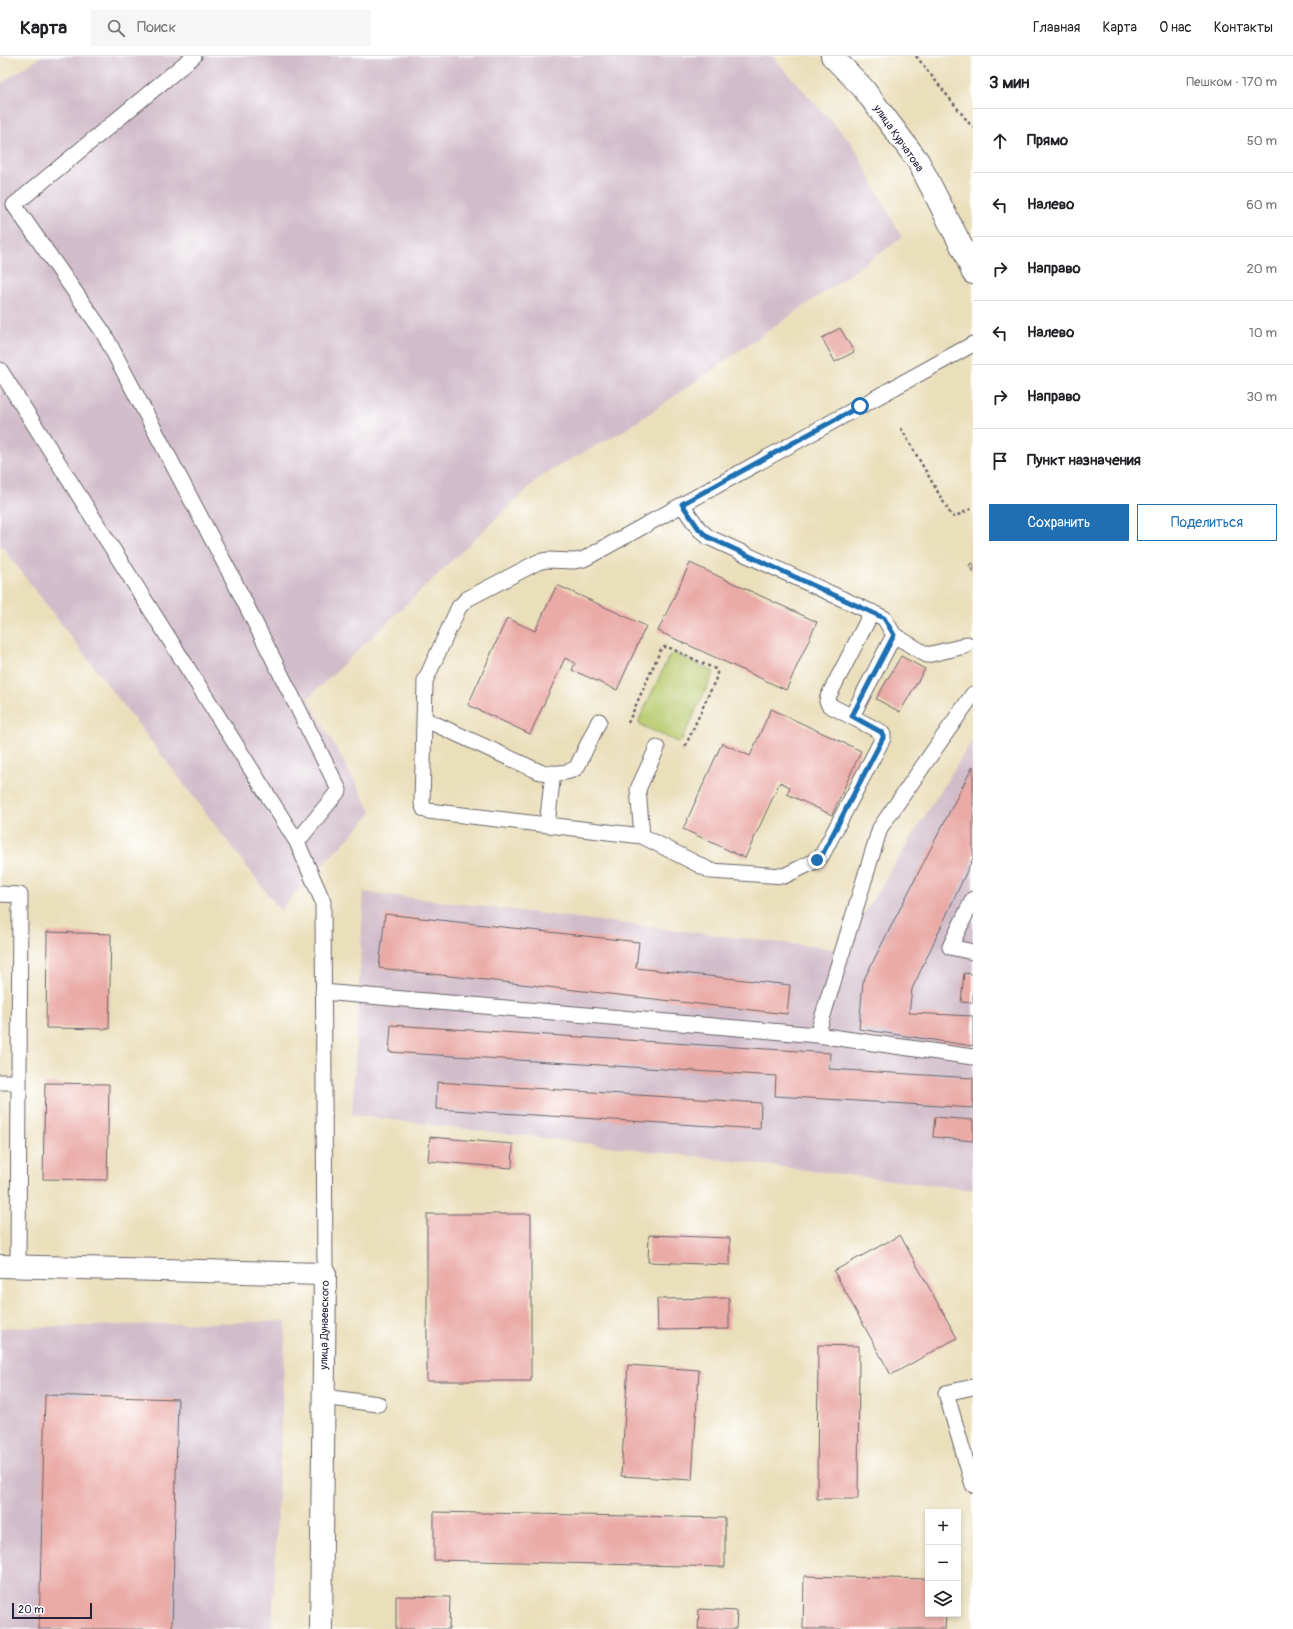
<!DOCTYPE html>
<html lang="ru">
<head>
<meta charset="utf-8">
<style>
	:root { --surface:#fff; --page:#f6f6f6; --text:#202124; --muted:#757577; --line:#e0e0e0; --accent:#1f6fb2 }
	body { margin:0; font-family:Pangolin,sans-serif; background:var(--page); color:var(--text) }
	.controls { position:absolute; right:12px; bottom:12px; display:grid; overflow:hidden; border-radius:0px; box-shadow:0 2px 6px #0003 }
	.controls button { width:36px; height:36px; display:grid; place-items:center; padding:0; border:0; border-bottom:1px solid var(--line); background:var(--surface); color:var(--text); font:20px sans-serif }
	.scale { position:absolute; left:12px; bottom:10px; width:80px; box-sizing:border-box; padding-left:4px; border:2px solid #22223b; border-top:0; font-size:11px; line-height:14px; white-space:nowrap; color:#22223b; -webkit-text-stroke:3px #fff; paint-order:stroke }
	.stop { position:absolute; width:12px; height:12px; margin:-9px; border:3px solid #1f6fb2; border-radius:50%; background:#fff }
	.stop.end { background:#1f6fb2; border-color:#fff; box-shadow:0 1px 4px #0008 }
	.list { margin:0; padding:0; list-style:none }
	h2 { display:flex; justify-content:space-between; align-items:center; height:52px; margin:0; padding:0 16px; font-size:17px }
	h2 small { font-size:13px; font-weight:400; color:var(--muted) }
	.list li { display:grid; grid-template-columns:26px 1fr auto; gap:12px; align-items:center; box-sizing:border-box; height:64px; padding:0 16px; border-top:1px solid var(--line) }
	.list b { display:block; font-size:15px; white-space:nowrap }
	.list em { font-size:13px; font-style:normal; color:var(--muted) }
	.actions { display:flex; gap:8px; padding:12px 16px }
	.actions a { flex:1; padding:9px 0; border:1px solid var(--accent); border-radius:0px; text-align:center; font-size:14px; color:var(--accent) }
	.actions .main { background:var(--accent); color:#fff }
	.icon { flex:none; width:22px; height:22px; fill:none; stroke:currentColor; stroke-width:2; stroke-linecap:round; stroke-linejoin:round }
	.map { position:relative; flex:none; width:973px; height:1573px; overflow:hidden }
	header { display:flex; align-items:center; gap:24px; box-sizing:border-box; height:56px; padding:0 20px; background:var(--surface); border-bottom:1px solid var(--line) }
	header strong { font-size:19px }
	nav { display:flex; gap:22px; margin-inline-start:auto; font-size:14px }
	.search { width:280px; height:36px; background:var(--page); display:flex; align-items:center; gap:10px; box-sizing:border-box; padding:0 14px; border-radius:0px; color:var(--muted); font-size:15px }
	main { display:flex }
	aside { flex:1; background:var(--surface) }
	.map>svg:first-child { display:block }
	.industrial { fill:#d1bdca }
	.green { fill:#b7c96c; stroke:#6c7654 }
	.building { fill:#eaaaa6 }
	.lines { fill:none; stroke-linecap:round; stroke-linejoin:round }
	.service-casing { stroke:#686468; stroke-width:17 }
	.minor-casing { stroke:#686468; stroke-width:24 }
	.secondary-casing { stroke:#686468; stroke-width:24 }
	.path { stroke:#686468; stroke-width:2.5; stroke-dasharray:3 3; stroke-linecap:butt }
	.service { stroke:#fff; stroke-width:15 }
	.minor { stroke:#fff; stroke-width:22 }
	.secondary { stroke:#fff; stroke-width:22 }
	.route { stroke:#1f6fb2; stroke-width:5 }
	.labels { text-anchor:middle; stroke-width:4; stroke-linejoin:round; paint-order:stroke }
	.street-label { font-size:11px; fill:#22223b; stroke:#fff }
</style>
</head>
<body>
<header>
<strong>Карта</strong>
<div class="search"><svg class="icon" aria-label="search" viewBox="0 0 24 24"><circle cx="10" cy="10" r="6"/><path d="M15 15l6 6"/></svg>Поиск</div>
<nav><a>Главная</a><a>Карта</a><a>О нас</a><a>Контакты</a></nav>
</header>
<main>
<div class="map">
<svg width="973" height="1573" viewBox="0 0 973 1573">
	<rect width="100%" height="100%" fill="#fff"/>
	<filter id="ink" filterUnits="userSpaceOnUse"><feTurbulence type="fractalNoise" baseFrequency=".025" numOctaves="2"/><feDisplacementMap in="SourceGraphic" scale="8" xChannelSelector="R" yChannelSelector="G"/><feConvolveMatrix kernelMatrix="1 2 1 2 8 2 1 2 1" color-interpolation-filters="sRGB"/></filter>
	<filter id="wash" filterUnits="userSpaceOnUse"><feTurbulence type="fractalNoise" baseFrequency=".012" numOctaves="4" result="noise"/><feDisplacementMap in="SourceGraphic" scale="16" xChannelSelector="R" yChannelSelector="G"/><feGaussianBlur stdDeviation="0.9" result="paint"/><feColorMatrix in="noise" values="0 0 0 0 0 0 0 0 0 0 0 0 0 0 0 0 0 1.4 0 .05"/><feComposite in="paint" operator="in"/></filter>
	<g filter="url(#wash)">
		<rect width="100%" height="100%" fill="#eadfbb"/>
		<path class="industrial" d="M 42,0 L 772,0 L 853,89 L 902,182 L 630,371 L 541,420 L 308,642 L 372,757 L 280,854 L 0,488 L 0,28 Z
			M 973,683 L 973,1134 L 352,1059 L 364,836 L 841,894 Z
			M 286,1265 L 272,1573 L 0,1573 L 0,1272 Z"/>
		<path class="green" d="M 674,597 L 714,616 L 682,684 L 677,686 L 640,669 L 639,664 L 669,600 Z"/>
		<g id="blocks">
			<path class="building" d="M 840,272 L 854,296 L 835,306 L 822,282 Z
				M 690,507 L 817,566 L 786,634 L 658,575 Z
				M 973,507 L 973,517 L 969,509 Z
				M 557,529 L 646,570 L 617,634 L 572,614 L 575,607 L 565,602 L 530,678 L 468,649 L 507,562 L 535,575 Z
				M 901,600 L 925,613 L 900,656 L 876,643 Z
				M 771,653 L 861,695 L 832,759 L 787,738 L 790,731 L 780,726 L 745,802 L 683,773 L 722,687 L 750,700 Z
				M 973,710 L 973,802 L 912,933 L 909,957 L 973,960 L 973,990 L 859,973 L 863,925 Z
				M 385,858 L 639,886 L 636,912 L 790,929 L 787,958 L 379,912 Z
				M 47,876 L 111,878 L 109,973 L 46,972 Z
				M 964,917 L 973,918 L 973,947 L 961,946 Z
				M 391,969 L 830,997 L 829,1013 L 973,1022 L 973,1052 L 775,1040 L 776,1020 L 389,996 Z
				M 437,1026 L 761,1047 L 760,1073 L 436,1053 Z
				M 45,1027 L 109,1028 L 107,1124 L 43,1123 Z
				M 935,1061 L 973,1064 L 973,1085 L 933,1081 Z
				M 430,1081 L 513,1088 L 512,1112 L 428,1105 Z
				M 427,1158 L 531,1158 L 531,1325 L 427,1325 Z
				M 649,1179 L 730,1182 L 730,1209 L 648,1206 Z
				M 900,1179 L 957,1282 L 891,1319 L 834,1215 Z
				M 729,1242 L 729,1273 L 658,1274 L 657,1243 Z
				M 818,1289 L 859,1290 L 858,1443 L 817,1443 Z
				M 628,1309 L 699,1314 L 692,1424 L 621,1420 Z
				M 45,1339 L 178,1343 L 172,1573 L 39,1573 Z
				M 434,1456 L 725,1462 L 725,1511 L 434,1504 Z
				M 804,1520 L 928,1523 L 928,1558 L 946,1558 L 945,1573 L 803,1573 Z
				M 396,1540 L 450,1541 L 449,1573 L 396,1573 Z
				M 699,1553 L 737,1555 L 736,1573 L 698,1573 Z"/>
		</g>
	</g>
	<g filter="url(#ink)">
		<use href="#blocks" fill-opacity="0" stroke="#686468" stroke-width="1"/>
		<g class="lines">
			<g class="service-casing">
				<path id="service" d="M 194,0 L 14,149 L 103,276 L 233,523 L 339,734 L 297,786 L 323,846 L 325,1218
					M 0,314 L 297,786
					M 682,449 L 699,473 L 708,481 L 884,562 L 894,579 L 927,599 L 965,590 L 967,588
					M 872,556 L 828,641 L 827,645 L 829,649 L 881,676 L 883,679 L 883,682 L 822,799 L 817,804 L 784,820 L 711,815 L 642,780 L 428,755 L 424,753 L 422,747 L 425,625 L 459,551 L 467,543 L 538,506 L 547,504 L 574,505 L 584,503 L 973,288
					M 852,660 L 894,579
					M 424,663 L 540,716 C 550,718 570,718 577,711 L 599,665
					M 547,769 L 553,717
					M 642,780 L 638,733 L 657,692
					M 0,838 L 20,839 L 18,1211
					M 973,843 L 950,891 L 973,896
					M 323,936 L 817,979 L 880,772 L 973,638
					M 817,979 L 973,1001
					M 0,1026 L 19,1026
					M 973,1331 L 946,1337 L 973,1429
					M 323,1341 L 378,1348"/>
			</g>
			<g class="minor-casing">
				<path id="minor" d="M 0,1210 L 325,1218 L 321,1573"/>
			</g>
			<g class="secondary-casing">
				<path id="secondary" d="M 832,0 L 863,32 L 918,105 L 965,197 L 973,217"/>
			</g>
			<path class="path" d="M 916,0 L 973,72
				M 901,372 L 951,459 L 954,461 L 973,452
				M 628,667 L 661,593 L 664,591 L 668,591 L 715,613 L 717,616 L 717,620 L 684,693"/>
			<use href="#service" class="service"/>
			<use href="#minor" class="minor"/>
			<use href="#secondary" class="secondary"/>
		</g>
	</g>
	<g class="lines" filter="url(#ink)">
		<path class="route" d="M 817,804 L 822,799 L 883,682 L 883,679 L 881,676 L 852,660 L 894,579 L 884,562 L 708,481 L 699,473 L 682,448 L 860,350"/>
	</g>
	<g class="labels">
		<g class="street-label">
			<text transform="translate(899 82) rotate(55)" y="4">улица Курчатова</text>
			<text transform="translate(324 1269) rotate(-89)" y="4">улица Дунаевского</text>
		</g>
	</g>
</svg>
<div class="controls">
<button>+</button>
<button>−</button>
<button><svg class="icon" aria-label="layers" viewBox="0 0 24 24"><path d="M12 4l9 5-9 5-9-5zM3 14l9 5 9-5"/></svg></button>
</div>
<div class="scale">20 m</div>
<div class="stop" style="left:860px;top:350px"></div>
<div class="stop end" style="left:817px;top:804px"></div>
</div>
<aside>
<h2>3 мин<small>Пешком · 170 m</small></h2>
<ul class="list">
<li><svg class="icon" aria-label="ahead" viewBox="0 0 24 24"><path d="M12 20V5M6 11l6-6 6 6"/></svg><div><b>Прямо</b></div><em>50 m</em></li>
<li><svg class="icon" aria-label="left" viewBox="0 0 24 24"><path d="M17 20v-9H6M10 6l-5 5 5 5"/></svg><div><b>Налево</b></div><em>60 m</em></li>
<li><svg class="icon" aria-label="right" viewBox="0 0 24 24"><path d="M7 20v-9h11M14 6l5 5-5 5"/></svg><div><b>Направо</b></div><em>20 m</em></li>
<li><svg class="icon" aria-label="left" viewBox="0 0 24 24"><path d="M17 20v-9H6M10 6l-5 5 5 5"/></svg><div><b>Налево</b></div><em>10 m</em></li>
<li><svg class="icon" aria-label="right" viewBox="0 0 24 24"><path d="M7 20v-9h11M14 6l5 5-5 5"/></svg><div><b>Направо</b></div><em>30 m</em></li>
<li><svg class="icon" aria-label="arrive" viewBox="0 0 24 24"><path d="M6 21V4h12l-3 4 3 4H6"/></svg><div><b>Пункт назначения</b></div></li>
</ul>
<div class="actions"><a class="main">Сохранить</a><a>Поделиться</a></div>
</aside>
</main>
</body>
</html>
